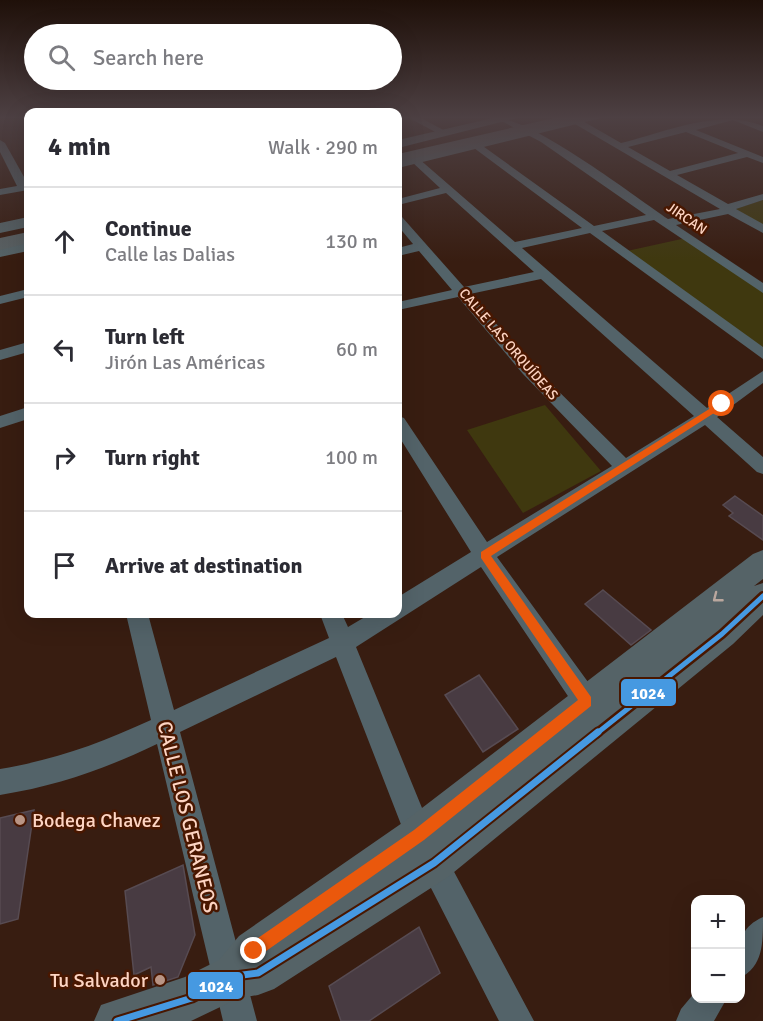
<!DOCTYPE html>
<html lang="en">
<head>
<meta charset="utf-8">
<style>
	:root { --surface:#fff; --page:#f7f7f7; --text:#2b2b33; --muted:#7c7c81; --line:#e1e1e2 }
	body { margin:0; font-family:Signika,sans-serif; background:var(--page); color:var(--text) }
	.controls { position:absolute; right:18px; bottom:18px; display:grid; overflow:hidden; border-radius:12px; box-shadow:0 6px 24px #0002 }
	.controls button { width:54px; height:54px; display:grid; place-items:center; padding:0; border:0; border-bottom:2px solid var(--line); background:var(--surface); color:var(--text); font:30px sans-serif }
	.stop { position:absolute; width:18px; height:18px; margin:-14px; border:4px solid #ea580c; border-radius:50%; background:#fff }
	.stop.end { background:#ea580c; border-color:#fff; box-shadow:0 2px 6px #0008 }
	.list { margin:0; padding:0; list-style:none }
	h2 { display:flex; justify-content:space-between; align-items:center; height:78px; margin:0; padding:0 24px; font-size:26px }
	h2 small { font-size:20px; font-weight:400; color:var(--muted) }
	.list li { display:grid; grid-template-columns:39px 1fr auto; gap:18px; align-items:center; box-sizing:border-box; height:108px; padding:0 24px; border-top:2px solid var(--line) }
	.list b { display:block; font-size:22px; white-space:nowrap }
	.list p { margin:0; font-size:20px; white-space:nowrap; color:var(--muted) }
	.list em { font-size:20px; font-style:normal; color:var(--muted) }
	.icon { flex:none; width:33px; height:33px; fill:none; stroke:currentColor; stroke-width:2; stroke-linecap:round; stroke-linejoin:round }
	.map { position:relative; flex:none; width:763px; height:1021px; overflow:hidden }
	.search { position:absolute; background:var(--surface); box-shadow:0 6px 24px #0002; left:24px; top:24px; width:378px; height:66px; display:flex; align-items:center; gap:15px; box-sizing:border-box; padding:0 21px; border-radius:33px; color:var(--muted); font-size:22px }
	.panel { position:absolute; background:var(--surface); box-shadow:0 6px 24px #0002; left:24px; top:108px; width:378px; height:510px; border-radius:12px }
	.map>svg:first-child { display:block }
	.green { fill:#3f380f }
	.building { fill:#483b42; stroke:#574b52; stroke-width:1.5 }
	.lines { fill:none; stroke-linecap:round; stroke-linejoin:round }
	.street { fill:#536369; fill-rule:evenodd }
	.secondary { fill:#556367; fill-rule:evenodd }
	.primary { fill:#596163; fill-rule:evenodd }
	.bus-1-far1-casing { stroke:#491700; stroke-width:10 }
	.bus-1-casing { stroke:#491700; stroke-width:11 }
	.bus-1-far1 { stroke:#4699e1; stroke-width:5 }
	.bus-1 { stroke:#4699e1; stroke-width:7 }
	.oneway { stroke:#baa79e }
	.route { fill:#ea580c }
	.poi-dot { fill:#b99585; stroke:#491700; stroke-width:2 }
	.labels { text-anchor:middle; stroke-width:5; stroke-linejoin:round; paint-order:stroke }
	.far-street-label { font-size:14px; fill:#fed5c3; stroke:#491700 }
	.near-street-label { font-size:20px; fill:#fed5c3; stroke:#491700 }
	.near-poi-label { font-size:20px; fill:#fed5c3; stroke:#491700; text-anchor:start }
	.line-badge { stroke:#491700; stroke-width:2 }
	.badge-label { font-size:16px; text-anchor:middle; font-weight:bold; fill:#fff }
</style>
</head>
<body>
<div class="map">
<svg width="763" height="1021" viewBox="0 0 763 1021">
	<rect width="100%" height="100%" fill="#381d11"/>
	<path class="green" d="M 763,200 L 763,225 L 735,209 Z
		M 686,238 L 763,292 L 763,349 L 627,251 Z
		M 545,405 L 601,471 L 523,513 L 467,430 Z"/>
	<path class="building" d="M 735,496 L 763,516 L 763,540 L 729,516 L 733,513 L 723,505 Z
		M 603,590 L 651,630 L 631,645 L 585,604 Z
		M 479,675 L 518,729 L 483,752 L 445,695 Z
		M 34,810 L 18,919 L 0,924 L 0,818 Z
		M 183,865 L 195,935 L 178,977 L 153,985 L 151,967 L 134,975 L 125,891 Z
		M 419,927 L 440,973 L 369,1021 L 341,1021 L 329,986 Z"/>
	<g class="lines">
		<path class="street" d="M 409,118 L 421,118 L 449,133 L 441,135 Z
			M 496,118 C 532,118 634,196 668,219 L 720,209 L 575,124 L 575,120 L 581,120 L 621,143 C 666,132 718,108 763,126 L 763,132 L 733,120 L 696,130 L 763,157 L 763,163 L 747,157 L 677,175 L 728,204 L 763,194 L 763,200 L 736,209 L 763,224 L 763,233 L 728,214 L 676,225 L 763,283 L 763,293 L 654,220 L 602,231 L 763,347 L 763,359 L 590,233 L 522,248 L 707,408 L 763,371 L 763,383 L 717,417 L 763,457 L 763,474 L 757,472 L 705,425 L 497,557 L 596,693 L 599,702 L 596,711 L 587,714 L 578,711 L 481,567 L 356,647 L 429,825 L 534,1021 L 499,1021 L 409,845 L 336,657 L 180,732 L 257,1021 L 223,1021 L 157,744 C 102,770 60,785 0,795 L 0,769 C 58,759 98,744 151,720 L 126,614 L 148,614 L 174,710 L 329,638 L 320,614 L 342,614 L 348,627 L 370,614 L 398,614 L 398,597 L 471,552 L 398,435 L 398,416 L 404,418 L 487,542 L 612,466 L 523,374 L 458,297 L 398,310 L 398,302 L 452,290 L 419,251 L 398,256 L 398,248 L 413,244 L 398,226 L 398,216 L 402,217 L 464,287 L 534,272 L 446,193 L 398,205 L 398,199 L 440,188 L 412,162 L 412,158 L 418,158 L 515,242 L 582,228 L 474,148 L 474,144 L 480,144 L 594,226 L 646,215 L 541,142 ZM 686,132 L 738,153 L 670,171 L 628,147 ZM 541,279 L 694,416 L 626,458 L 535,368 L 470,294 Z
			M 0,140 L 5,143 L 28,184 L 28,190 L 0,195 L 0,189 L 17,186 L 0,152 Z
			M 28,289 L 28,297 L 0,304 L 0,296 Z
			M 28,342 L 28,352 L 0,360 L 0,350 Z
			M 28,407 L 28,419 L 0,428 L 0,416 Z
			M 763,917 C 763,944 763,966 740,978 C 740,951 734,930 763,917 Z
			M 696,991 L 696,998 L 727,998 L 714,1021 L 676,1021 L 681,1009 Z"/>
		<path class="secondary" d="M 493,118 L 517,118 L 398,148 L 398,140 Z
			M 577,118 L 601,118 L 398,168 L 398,160 Z
			M 28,217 L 28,227 L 0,233 L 0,223 Z
			M 28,241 L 28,251 L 0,257 L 0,247 Z
			M 763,550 L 763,579 L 754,586 L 763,583 L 763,615 L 733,644 L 448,877 L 274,989 L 258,995 L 239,998 L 191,1021 L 94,1021 L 101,1005 L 185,977 L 219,960 L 239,936 L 405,821 L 753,554 Z"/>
		<path class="primary" d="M 554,118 L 580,118 L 398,162 L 398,154 Z
			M 28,232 L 28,243 L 0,250 L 0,238 Z"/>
		<g class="bus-1-far1-casing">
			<path id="bus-1-far1" d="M 596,734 L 722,634 L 763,596"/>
		</g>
		<g class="bus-1-casing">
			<path id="bus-1" d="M 117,1021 L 192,998 L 235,976 L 258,973 L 434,863 L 598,732"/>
		</g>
		<use href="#bus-1-far1" class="bus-1-far1"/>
		<use href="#bus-1" class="bus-1"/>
	</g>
	<defs><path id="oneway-chevron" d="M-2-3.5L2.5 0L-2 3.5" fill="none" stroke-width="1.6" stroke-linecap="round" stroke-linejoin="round" transform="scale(1.5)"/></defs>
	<use class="oneway" href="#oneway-chevron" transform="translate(717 598) rotate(142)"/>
	<linearGradient id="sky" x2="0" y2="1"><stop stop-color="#1f1009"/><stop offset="0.45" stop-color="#4d4043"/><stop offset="1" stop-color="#4d4043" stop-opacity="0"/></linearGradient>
	<rect width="763" height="261" fill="url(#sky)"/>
	<path class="route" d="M 722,401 L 725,406 L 491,556 L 591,697 L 591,706 L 424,840 L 259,956 L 254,959 L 248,956 L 246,951 L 248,945 L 414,830 L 578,700 L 481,558 L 481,552 Z"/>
	<g class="poi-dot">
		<circle cx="20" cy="820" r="6"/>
		<circle cx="160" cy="980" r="6"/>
	</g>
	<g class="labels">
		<g class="far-street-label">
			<text transform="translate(687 218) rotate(34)" y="5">JIRCAN</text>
			<text transform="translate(509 344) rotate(49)" y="5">CALLE LAS ORQUÍDEAS</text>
		</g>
		<g class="near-street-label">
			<text transform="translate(188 817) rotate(76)" y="7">CALLE LOS GERANEOS</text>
		</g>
		<g class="near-poi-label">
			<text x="32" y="827">Bodega Chavez</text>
			<text x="148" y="987" text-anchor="end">Tu Salvador</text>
		</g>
	</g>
	<g class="line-badge">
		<rect x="620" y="678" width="57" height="29" rx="6" fill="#4699e1"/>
		<rect x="187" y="971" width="57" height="29" rx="6" fill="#4699e1"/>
	</g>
	<g class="badge-label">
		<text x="648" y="699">1024</text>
		<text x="216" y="992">1024</text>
	</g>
</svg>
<div class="controls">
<button>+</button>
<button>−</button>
</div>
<div class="stop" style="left:722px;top:404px"></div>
<div class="stop end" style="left:254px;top:951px"></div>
<div class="search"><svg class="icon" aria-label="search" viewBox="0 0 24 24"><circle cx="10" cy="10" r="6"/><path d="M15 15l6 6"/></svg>Search here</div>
<section class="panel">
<h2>4 min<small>Walk · 290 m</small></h2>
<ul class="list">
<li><svg class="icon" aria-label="ahead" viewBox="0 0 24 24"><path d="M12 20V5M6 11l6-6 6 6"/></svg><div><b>Continue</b><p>Calle las Dalias</p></div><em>130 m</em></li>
<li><svg class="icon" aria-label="left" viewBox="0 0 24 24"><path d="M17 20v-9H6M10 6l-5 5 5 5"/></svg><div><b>Turn left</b><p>Jirón Las Américas</p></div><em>60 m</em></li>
<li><svg class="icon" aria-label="right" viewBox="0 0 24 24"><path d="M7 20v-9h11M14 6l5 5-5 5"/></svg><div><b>Turn right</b></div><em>100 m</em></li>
<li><svg class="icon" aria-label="arrive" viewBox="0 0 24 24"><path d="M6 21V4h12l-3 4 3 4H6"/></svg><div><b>Arrive at destination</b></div></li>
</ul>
</section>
</div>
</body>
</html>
